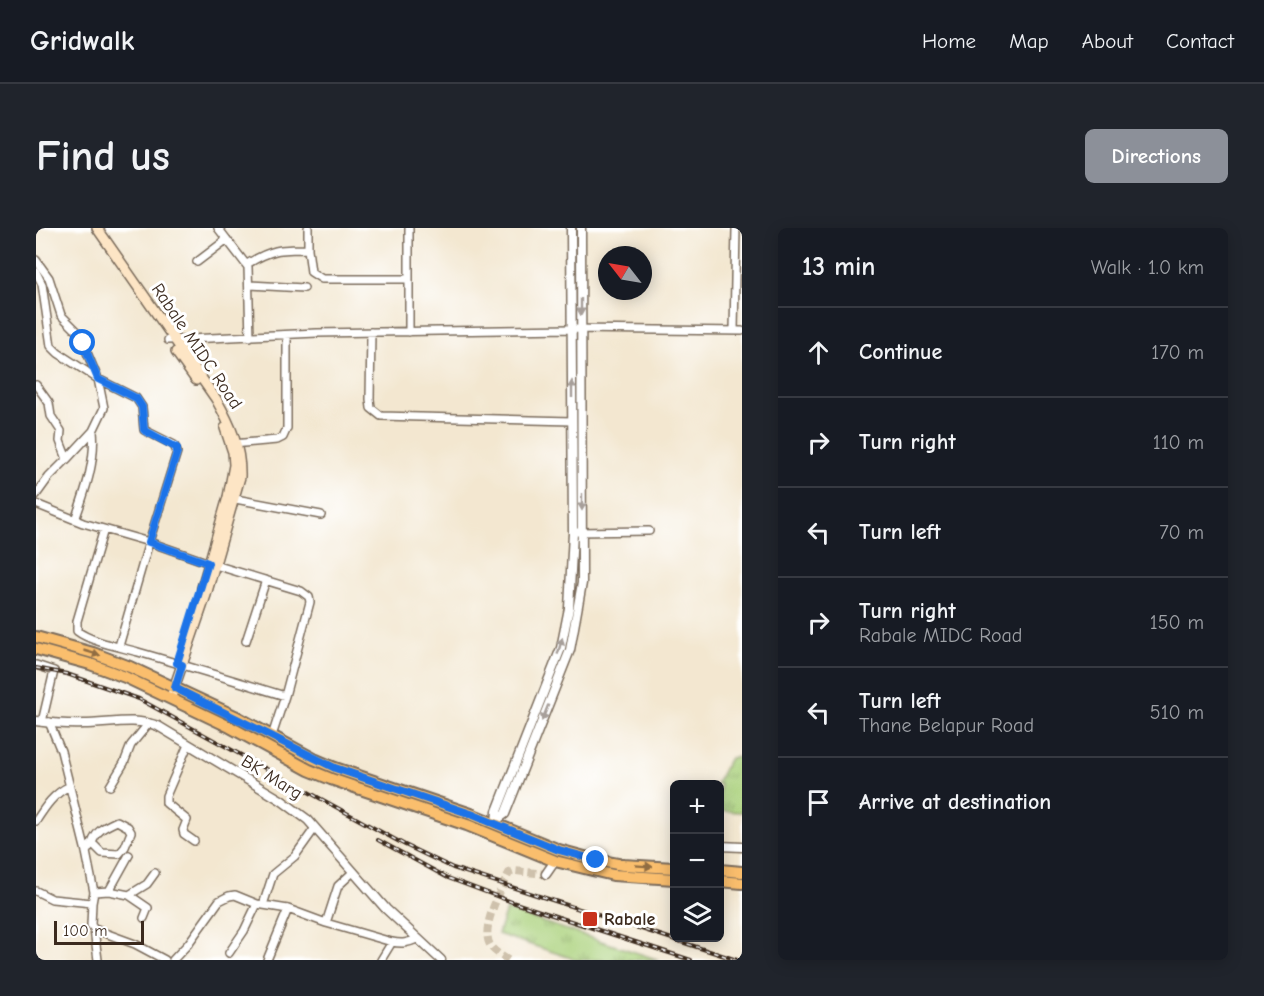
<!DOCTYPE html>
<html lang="en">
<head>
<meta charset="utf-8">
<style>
	:root { --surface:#171b24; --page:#20242c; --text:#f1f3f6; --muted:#9ea1a6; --line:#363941; --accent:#8c9099 }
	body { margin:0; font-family:"Comic Neue",sans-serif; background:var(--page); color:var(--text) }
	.controls { position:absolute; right:18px; bottom:18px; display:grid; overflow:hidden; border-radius:9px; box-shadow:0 3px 15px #0003 }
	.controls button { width:54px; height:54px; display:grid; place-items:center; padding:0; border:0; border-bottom:2px solid var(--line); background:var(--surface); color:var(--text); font:30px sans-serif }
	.compass { position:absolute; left:562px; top:18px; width:54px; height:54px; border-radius:50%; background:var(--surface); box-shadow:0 3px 15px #0003; rotate:301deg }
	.scale { position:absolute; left:18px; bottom:15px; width:90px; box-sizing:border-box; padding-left:6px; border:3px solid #3b2a1e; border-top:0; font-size:16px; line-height:21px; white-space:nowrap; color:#3b2a1e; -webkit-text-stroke:4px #fff; paint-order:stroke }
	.stop { position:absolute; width:18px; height:18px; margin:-14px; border:4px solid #1a73e8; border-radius:50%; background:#fff }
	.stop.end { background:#1a73e8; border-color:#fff; box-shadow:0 2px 6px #0008 }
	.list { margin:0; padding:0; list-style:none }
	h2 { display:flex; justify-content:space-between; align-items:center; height:78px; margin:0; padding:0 24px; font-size:26px }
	h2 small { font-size:20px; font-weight:400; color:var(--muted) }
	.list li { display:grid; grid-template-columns:39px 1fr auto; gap:18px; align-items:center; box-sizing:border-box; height:90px; padding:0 24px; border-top:2px solid var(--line) }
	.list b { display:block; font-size:22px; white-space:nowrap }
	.list p { margin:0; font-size:20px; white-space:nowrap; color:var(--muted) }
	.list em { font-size:20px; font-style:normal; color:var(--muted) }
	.icon { flex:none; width:33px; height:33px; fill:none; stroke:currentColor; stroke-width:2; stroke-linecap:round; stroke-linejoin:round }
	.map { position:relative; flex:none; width:706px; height:732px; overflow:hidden; border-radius:9px }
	header { display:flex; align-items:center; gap:36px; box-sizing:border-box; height:84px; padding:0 30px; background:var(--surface); border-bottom:2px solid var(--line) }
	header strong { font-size:28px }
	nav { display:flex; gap:33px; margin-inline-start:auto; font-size:21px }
	.intro { display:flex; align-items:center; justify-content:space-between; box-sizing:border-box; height:144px; padding:0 36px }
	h1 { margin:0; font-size:42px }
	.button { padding:15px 27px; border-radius:9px; background:var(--accent); color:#fff; font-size:21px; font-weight:700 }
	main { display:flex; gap:36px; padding:0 36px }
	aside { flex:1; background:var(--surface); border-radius:9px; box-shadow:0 3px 15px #0003 }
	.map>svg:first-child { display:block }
	.grass { fill:url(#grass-tufts); stroke:#727e4c; stroke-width:1.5 }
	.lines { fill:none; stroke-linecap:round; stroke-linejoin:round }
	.tertiary-tunnel { stroke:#cec1ac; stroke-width:8; stroke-dasharray:8 4; stroke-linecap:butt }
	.minor-casing { stroke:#7b6c5c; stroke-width:10 }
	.tertiary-casing { stroke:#7b6c5c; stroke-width:11 }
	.secondary-casing { stroke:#7b6c5c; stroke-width:12 }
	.primary-casing { stroke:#7b6c5c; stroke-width:14 }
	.minor { stroke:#fff; stroke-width:7 }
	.tertiary { stroke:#fff; stroke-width:8 }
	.secondary { stroke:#fde5c5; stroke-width:9 }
	.primary { stroke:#fabe6d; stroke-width:10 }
	.rail-casing { stroke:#3b2a1e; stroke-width:4 }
	.rail { stroke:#fff; stroke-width:1.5; stroke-dasharray:4.5; stroke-linecap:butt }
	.oneway { fill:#a79f9a }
	.oneway2 { fill:#916d42 }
	.route { stroke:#1a73e8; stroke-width:8 }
	.poi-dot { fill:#c8321e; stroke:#fff; stroke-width:2 }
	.labels { text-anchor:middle; stroke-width:6; stroke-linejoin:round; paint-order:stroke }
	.street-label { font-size:18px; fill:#3b2a1e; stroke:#fff }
	.poi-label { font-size:18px; font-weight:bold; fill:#3b2a1e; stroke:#fff; text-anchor:start }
</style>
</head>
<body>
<header>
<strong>Gridwalk</strong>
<nav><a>Home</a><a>Map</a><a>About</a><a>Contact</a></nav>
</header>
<div class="intro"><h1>Find us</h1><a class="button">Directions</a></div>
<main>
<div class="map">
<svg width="706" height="732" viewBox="0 0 706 732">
	<defs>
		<pattern id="grass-tufts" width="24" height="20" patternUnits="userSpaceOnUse" patternTransform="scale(1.5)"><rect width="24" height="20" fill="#aad17b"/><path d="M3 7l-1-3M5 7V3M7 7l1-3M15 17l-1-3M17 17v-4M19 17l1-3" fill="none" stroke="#8caa64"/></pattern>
	</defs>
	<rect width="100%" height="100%" fill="#fff"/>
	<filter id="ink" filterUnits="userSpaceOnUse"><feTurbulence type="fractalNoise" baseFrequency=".0167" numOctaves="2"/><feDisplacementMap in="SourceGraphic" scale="12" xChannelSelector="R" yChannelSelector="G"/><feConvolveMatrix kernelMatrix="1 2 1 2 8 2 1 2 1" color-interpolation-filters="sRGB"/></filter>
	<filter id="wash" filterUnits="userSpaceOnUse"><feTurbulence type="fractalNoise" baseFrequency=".008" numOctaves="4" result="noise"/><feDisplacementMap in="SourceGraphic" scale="24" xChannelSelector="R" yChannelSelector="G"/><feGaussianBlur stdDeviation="1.35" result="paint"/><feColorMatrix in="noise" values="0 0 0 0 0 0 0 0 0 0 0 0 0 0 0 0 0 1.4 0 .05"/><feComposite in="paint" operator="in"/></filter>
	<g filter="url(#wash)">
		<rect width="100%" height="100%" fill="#f3e7d0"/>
		<path class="grass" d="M 699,529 L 706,531 L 706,584 L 684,583 L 684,556 L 680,556 L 694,530 Z
			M 470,682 L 623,732 L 541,732 L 462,706 Z"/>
	</g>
	<g filter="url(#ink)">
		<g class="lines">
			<path class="tertiary-tunnel" d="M 472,732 C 466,728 457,723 454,717 C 444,699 465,662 473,645 L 479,643 L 510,646"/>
			<g class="minor-casing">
				<path id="minor" d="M 182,0 L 212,39 L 214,109
					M 272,0 L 272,21
					M 0,32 L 13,50 L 25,87 L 41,103 L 47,115 L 62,151 L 68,180 L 57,203 L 31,231
					M 161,34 L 190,12
					M 211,36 C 236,21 243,21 272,21 L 275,44 L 286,51 L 373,51
					M 0,44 L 6,56 L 15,118 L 22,125 L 62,151 L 100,170 L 106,179 L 108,202 L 138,217 L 141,224 L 113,314 L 47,295 L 0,276
					M 214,57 L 268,60
					M 698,103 L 700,0
					M 335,104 L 334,171 L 335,180 L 345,188 L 536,193
					M 373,104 L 373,0
					M 132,112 L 281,105 L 536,101 L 706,103
					M 0,157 L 13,175 L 15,188 L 25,203 L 24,213 L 31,231 L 13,249 L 0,267
					M 197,216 L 241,212 L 247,209 L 251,200 L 251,107
					M 194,270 L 285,287
					M 39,292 C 49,263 60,234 57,203
					M 68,301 L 41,393 L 41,403 C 55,414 85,419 102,424 C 151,438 200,453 249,468 L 274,374 L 273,369 L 265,363 L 179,337 L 113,314 L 83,418
					M 541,304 L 613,303
					M 210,413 L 230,352
					M 0,437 L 18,443 L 6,494
					M 13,494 L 25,523 L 50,624 L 58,664 L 56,675 L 55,697 L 58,701 L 99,716 L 129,732
					M 236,508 L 249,468
					M 152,517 L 130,568 L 130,575 L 151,592 L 147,602 L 148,606 L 158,613
					M 74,558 L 88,535 L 95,517 L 113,495
					M 0,593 C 9,579 18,565 34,558
					M 50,624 L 56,615 L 66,625 L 83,626 L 89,619 L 95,604 L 92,599 L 81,593 C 68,599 61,602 56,615
					M 0,663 L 16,671 L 56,675
					M 73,663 L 93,627
					M 58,664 L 73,663 L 93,667 L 111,656 L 119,645
					M 93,667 L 112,680 L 108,690
					M 227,677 L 237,646 L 259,628 L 279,600
					M 290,695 L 302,658 L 316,645
					M 58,701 L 62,732
					M 193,725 L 208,703 L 221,676
					M 137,732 L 152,716 L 183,673 L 193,668 L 199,667 L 221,676 L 252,681 L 290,695 L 356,714 C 366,716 372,715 381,711
					M 231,732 L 252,681
					M 345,732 L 356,714"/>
			</g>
			<g class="tertiary-casing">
				<path id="tertiary" d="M 0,493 C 15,495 32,497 47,496 C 73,496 98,489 122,498 L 245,572 L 272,592 L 350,681 L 405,732
					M 462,591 L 469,586 L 534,422 L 546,355 L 545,0
					M 460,596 L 461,583 L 525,420 L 533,380 L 537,305 L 535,0
					M 684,618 L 706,619
					M 510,646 L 519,633"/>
			</g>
			<g class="secondary-casing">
				<path id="secondary" d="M 61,0 L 180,171 C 194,196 205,219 204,249 L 170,367 L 136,466
					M 140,124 L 160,152
					M 166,360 L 192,269 L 198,237 L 197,224 L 189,200"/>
			</g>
			<g class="primary-casing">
				<path id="primary" d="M 0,409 L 57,425 L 94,439 L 199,488 L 278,531 L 299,540 L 435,586 L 523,622 L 560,632 L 587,637 L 638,640
					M 0,421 L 54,436 L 89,449 L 194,499 L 273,542 L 295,551 L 431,597 L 519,633 L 577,647 L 638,651
					M 684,642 L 706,644
					M 684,653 L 706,655"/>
			</g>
			<use href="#minor" class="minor"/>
			<use href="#tertiary" class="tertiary"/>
			<use href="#secondary" class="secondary"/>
			<use href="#primary" class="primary"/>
			<g class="rail-casing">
				<path id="rail" d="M 0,440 L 31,446 L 103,471 L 369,617 L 417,640 L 701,732
					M 342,612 L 412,650 L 476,674 L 655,732"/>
			</g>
			<use href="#rail" class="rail"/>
		</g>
		<defs><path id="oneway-solid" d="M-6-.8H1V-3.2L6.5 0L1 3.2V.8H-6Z" transform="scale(1.5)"/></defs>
		<g class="oneway">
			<use href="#oneway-solid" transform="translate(545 79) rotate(90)"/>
			<use href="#oneway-solid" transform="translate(536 161) rotate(-90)"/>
			<use href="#oneway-solid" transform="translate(546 274) rotate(90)"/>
			<use href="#oneway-solid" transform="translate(524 418) rotate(-74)"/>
			<use href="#oneway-solid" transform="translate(509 485) rotate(112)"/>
		</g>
		<g class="oneway2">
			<use href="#oneway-solid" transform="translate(56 425) rotate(17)"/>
			<use href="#oneway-solid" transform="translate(608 638) rotate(4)"/>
		</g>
	</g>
	<g class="lines" filter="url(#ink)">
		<path class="route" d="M 47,115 L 62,151 L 100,170 L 106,179 L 108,202 L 141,220 L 141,224 L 113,314 L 172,335 L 141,435 L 146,437 L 139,460 L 299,540 L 435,586 L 523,622 L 560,632"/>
	</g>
	<rect class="poi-dot" x="546" y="683" width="16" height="16" rx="3"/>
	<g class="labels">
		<g class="street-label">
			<text transform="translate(161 118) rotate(56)" y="6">Rabale MIDC Road</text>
			<text transform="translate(236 549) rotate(32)" y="6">BK Marg</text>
		</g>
		<g class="poi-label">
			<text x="568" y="697">Rabale</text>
		</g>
	</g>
</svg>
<div class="controls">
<button>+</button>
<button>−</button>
<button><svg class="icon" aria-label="layers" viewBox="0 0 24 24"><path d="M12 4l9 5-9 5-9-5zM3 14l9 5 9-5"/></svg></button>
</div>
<svg class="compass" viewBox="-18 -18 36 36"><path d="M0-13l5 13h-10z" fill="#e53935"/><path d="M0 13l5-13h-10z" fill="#9ea1a6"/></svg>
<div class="scale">100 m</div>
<div class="stop" style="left:47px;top:115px"></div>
<div class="stop end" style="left:560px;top:632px"></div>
</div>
<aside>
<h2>13 min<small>Walk · 1.0 km</small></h2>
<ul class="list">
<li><svg class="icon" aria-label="ahead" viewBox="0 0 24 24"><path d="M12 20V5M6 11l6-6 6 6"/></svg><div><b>Continue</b></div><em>170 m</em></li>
<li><svg class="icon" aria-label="right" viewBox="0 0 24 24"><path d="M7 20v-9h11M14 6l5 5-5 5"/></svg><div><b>Turn right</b></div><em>110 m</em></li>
<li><svg class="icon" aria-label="left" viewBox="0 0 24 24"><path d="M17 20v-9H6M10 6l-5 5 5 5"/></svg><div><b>Turn left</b></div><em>70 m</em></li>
<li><svg class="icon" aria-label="right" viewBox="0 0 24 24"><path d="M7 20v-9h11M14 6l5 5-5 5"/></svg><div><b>Turn right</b><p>Rabale MIDC Road</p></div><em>150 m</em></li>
<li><svg class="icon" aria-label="left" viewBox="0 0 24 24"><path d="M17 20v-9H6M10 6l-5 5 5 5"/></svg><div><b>Turn left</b><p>Thane Belapur Road</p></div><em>510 m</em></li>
<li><svg class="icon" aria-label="arrive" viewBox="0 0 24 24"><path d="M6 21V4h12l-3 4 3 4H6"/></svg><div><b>Arrive at destination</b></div></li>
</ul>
</aside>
</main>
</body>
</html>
